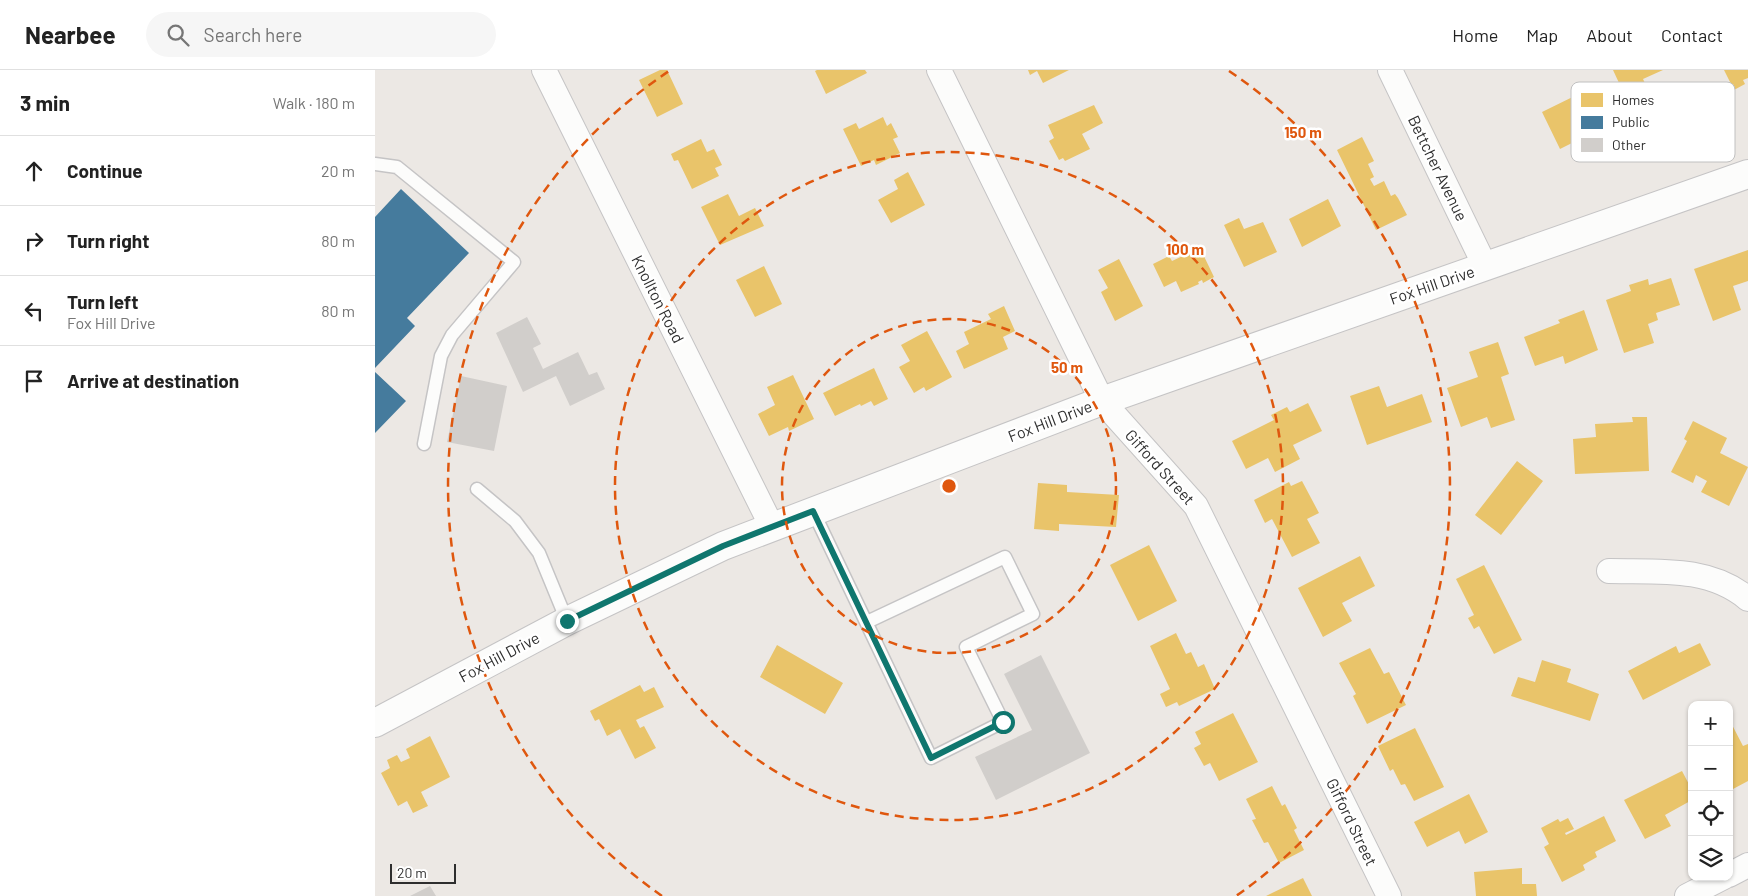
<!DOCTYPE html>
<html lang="en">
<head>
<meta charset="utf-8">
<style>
	:root { --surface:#fff; --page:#f6f6f6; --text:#222; --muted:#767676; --line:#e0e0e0 }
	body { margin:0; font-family:Barlow,sans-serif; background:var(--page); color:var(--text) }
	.controls { position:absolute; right:15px; bottom:15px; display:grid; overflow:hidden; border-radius:10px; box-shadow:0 1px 4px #0004 }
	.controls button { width:45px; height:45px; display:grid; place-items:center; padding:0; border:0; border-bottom:1px solid var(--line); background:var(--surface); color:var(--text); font:25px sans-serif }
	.scale { position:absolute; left:15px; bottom:12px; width:66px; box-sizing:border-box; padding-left:5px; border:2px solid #2e2e2e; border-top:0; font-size:14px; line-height:18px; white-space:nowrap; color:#2e2e2e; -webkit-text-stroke:4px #fff; paint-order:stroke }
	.stop { position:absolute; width:15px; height:15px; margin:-11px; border:4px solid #0f766e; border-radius:50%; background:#fff }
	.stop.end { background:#0f766e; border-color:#fff; box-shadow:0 1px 5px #0008 }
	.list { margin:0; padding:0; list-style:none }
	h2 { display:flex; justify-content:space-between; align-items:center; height:65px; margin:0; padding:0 20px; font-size:21px }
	h2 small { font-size:16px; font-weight:400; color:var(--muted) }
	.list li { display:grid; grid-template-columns:32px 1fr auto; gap:15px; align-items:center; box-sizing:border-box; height:70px; padding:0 20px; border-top:1px solid var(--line) }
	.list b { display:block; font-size:19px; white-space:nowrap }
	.list p { margin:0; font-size:16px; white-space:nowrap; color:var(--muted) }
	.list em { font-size:16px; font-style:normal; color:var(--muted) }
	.icon { flex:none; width:28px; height:28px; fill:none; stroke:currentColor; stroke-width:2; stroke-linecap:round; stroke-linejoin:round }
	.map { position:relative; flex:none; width:1373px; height:826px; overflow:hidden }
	header { display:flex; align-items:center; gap:30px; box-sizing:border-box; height:70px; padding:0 25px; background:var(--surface); border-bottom:1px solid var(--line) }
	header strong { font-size:24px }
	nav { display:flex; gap:28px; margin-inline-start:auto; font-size:18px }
	.search { width:350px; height:45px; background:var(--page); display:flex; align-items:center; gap:12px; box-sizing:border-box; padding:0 18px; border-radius:28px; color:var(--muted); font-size:19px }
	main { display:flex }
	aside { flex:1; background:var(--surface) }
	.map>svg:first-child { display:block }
	.homes { fill:#e9c46a }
	.public { fill:#457b9d }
	.building { fill:#d1cecb }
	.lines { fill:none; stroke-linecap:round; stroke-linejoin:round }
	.service-casing { stroke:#c5c4c5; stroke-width:15 }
	.minor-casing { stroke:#c5c4c5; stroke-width:26 }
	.tertiary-casing { stroke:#c5c4c5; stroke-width:30 }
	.service { stroke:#fcfcfb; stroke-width:12 }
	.minor { stroke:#fcfcfb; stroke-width:24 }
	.tertiary { stroke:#fcfcfb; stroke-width:28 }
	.route { stroke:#0f766e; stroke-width:6 }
	.ring { fill:none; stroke:#df570e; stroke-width:2.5; stroke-dasharray:9 6 }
	.labels { text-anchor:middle; stroke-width:5; stroke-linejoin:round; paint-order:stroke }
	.street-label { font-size:16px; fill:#2e2e2e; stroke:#fff }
	.key { fill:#fff; stroke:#c0c0c0; stroke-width:1 }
	.key-label { font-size:14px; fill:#2e2e2e }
	.centre { fill:#df570e; stroke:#fff; stroke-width:2.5 }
	.ring-label { font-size:15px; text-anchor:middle; font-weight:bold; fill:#df570e; stroke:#fff; stroke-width:5; stroke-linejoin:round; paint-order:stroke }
</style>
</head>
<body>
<header>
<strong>Nearbee</strong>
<div class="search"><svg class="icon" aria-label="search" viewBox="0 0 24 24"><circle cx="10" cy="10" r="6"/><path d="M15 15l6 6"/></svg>Search here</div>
<nav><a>Home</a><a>Map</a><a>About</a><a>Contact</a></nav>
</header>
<main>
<aside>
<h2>3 min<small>Walk · 180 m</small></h2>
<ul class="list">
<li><svg class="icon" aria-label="ahead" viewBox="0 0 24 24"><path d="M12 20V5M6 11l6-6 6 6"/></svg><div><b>Continue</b></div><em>20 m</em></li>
<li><svg class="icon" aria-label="right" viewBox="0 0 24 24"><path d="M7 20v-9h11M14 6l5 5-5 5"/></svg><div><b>Turn right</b></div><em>80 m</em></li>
<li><svg class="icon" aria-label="left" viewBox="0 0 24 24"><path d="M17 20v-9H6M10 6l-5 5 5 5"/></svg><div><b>Turn left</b><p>Fox Hill Drive</p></div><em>80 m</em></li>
<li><svg class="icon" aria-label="arrive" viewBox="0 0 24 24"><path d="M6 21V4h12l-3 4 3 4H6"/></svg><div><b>Arrive at destination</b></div></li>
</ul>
</aside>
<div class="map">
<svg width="1373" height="826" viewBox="0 0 1373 826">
	<rect width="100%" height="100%" fill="#ece8e4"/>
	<path class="homes" d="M 285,0 L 292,0 L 308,34 L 282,47 L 264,10 Z
		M 442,0 L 490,0 L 492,3 L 451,24 L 440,1 Z
		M 653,0 L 694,0 L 668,13 L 662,1 L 655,5 Z
		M 1238,0 L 1288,0 L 1268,9 L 1278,30 L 1257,41 Z
		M 1349,0 L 1373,0 L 1373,8 L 1368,10 L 1370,14 L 1359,20 Z
		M 1220,16 L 1238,52 L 1217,63 L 1214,57 L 1203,62 L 1207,68 L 1185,79 L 1167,42 Z
		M 719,35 L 728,53 L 707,64 L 715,79 L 690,91 L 688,88 L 684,90 L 674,71 L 679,68 L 673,55 Z
		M 508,47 L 512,56 L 516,53 L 523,67 L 518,69 L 525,83 L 501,95 L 499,90 L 486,96 L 468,59 L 481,53 L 484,59 Z
		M 987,67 L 999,91 L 993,94 L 999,107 L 995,109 L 999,116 L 1009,111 L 1016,126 L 1020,124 L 1023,128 L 1032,145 L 1001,160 L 962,80 Z
		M 326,69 L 332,82 L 339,79 L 347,95 L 340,98 L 344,106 L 317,119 L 303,90 L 299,91 L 296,84 Z
		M 533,102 L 550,135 L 516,153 L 503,130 L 523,119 L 519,110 Z
		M 353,124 L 364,146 L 380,138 L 389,156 L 345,175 L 326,137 Z
		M 953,129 L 966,156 L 927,177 L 914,149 Z
		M 864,148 L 869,159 L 888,152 L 902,182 L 869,197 L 849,155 Z
		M 825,178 L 839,207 L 828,213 L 827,210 L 823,212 L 824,214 L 806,222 L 801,211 L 789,217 L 778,194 L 794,186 L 797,191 Z
		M 1373,180 L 1373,211 L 1358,216 L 1366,240 L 1338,251 L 1319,199 Z
		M 744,189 L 768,236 L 740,251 L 726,222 L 733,218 L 723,200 Z
		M 389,196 L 407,234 L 380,247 L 361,210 Z
		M 1296,208 L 1305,235 L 1281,243 L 1283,250 L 1273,254 L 1279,273 L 1249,283 L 1231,230 L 1256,221 L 1254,215 L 1273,209 L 1274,215 Z
		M 629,236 L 640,261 L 628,267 L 633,279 L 589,299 L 581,281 L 594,274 L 589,262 L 616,249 L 613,244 Z
		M 1209,240 L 1223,280 L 1190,294 L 1188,286 L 1160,296 L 1149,267 L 1185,253 L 1183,250 Z
		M 552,261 L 577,307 L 551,321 L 549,317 L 539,323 L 524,297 L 535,291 L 526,275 Z
		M 1123,272 L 1134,304 L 1126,307 L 1140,350 L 1116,358 L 1112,347 L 1086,357 L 1072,318 L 1103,307 L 1094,282 Z
		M 499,298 L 513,329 L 499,336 L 496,331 L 486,336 L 485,334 L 460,346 L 448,323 Z
		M 418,305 L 439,349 L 414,361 L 413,357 L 394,366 L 383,344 L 400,335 L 392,317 Z
		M 1004,316 L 1012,337 L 1047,324 L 1057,352 L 992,375 L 975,326 Z
		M 933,333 L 947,361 L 918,375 L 925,389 L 900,402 L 893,388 L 871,399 L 857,371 L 899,350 L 896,345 L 912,337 L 915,342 Z
		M 1257,347 L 1272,347 L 1274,401 L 1200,404 L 1198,369 L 1221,367 L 1220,354 L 1258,352 Z
		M 1318,351 L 1352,368 L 1345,383 L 1373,397 L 1354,436 L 1326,422 L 1332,411 L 1321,405 L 1318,413 L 1296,402 L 1312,371 L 1309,369 Z
		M 1142,391 L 1168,411 L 1126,465 L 1100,445 Z
		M 927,411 L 944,443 L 932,449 L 945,473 L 917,487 L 897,449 L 890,453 L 879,430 L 914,412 L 916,416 Z
		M 663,413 L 692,415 L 692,422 L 744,425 L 741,457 L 684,454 L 684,461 L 659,459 Z
		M 774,475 L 802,531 L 763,551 L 735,495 Z
		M 985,486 L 1000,516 L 967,533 L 977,551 L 948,567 L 923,518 Z
		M 1109,495 L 1147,570 L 1119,584 L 1104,556 L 1099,559 L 1093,548 L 1099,545 L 1081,509 Z
		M 801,563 L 811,584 L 816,582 L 823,597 L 829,594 L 840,619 L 804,636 L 802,632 L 791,637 L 785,624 L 795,619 L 775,576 Z
		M 1325,573 L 1336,595 L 1268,630 L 1253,601 L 1301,576 L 1304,583 Z
		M 402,575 L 468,613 L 450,644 L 385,607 Z
		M 995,578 L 1009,604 L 1014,602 L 1031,635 L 992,654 L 978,626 L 981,624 L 964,593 Z
		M 1167,590 L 1196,599 L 1192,612 L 1224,624 L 1215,651 L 1136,626 L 1143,607 L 1160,612 Z
		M 265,615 L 269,622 L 279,617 L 289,637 L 261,650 L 265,658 L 269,656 L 281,678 L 260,689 L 245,659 L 232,666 L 224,649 L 220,651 L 215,641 Z
		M 858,643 L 883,692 L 844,711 L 835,693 L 829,696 L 819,678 L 826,674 L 820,662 Z
		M 1354,649 L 1368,676 L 1373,674 L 1373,711 L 1358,719 L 1354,712 Z
		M 1040,658 L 1069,717 L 1039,731 L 1030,714 L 1026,715 L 1018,699 L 1015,701 L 1003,676 Z
		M 55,666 L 75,707 L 46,722 L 53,736 L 38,743 L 32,731 L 23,736 L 6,703 L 15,698 L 12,690 L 22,685 L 26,692 L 35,688 L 31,679 Z
		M 1307,701 L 1317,720 L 1317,730 L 1290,745 L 1296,756 L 1270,769 L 1249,730 Z
		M 897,716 L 907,736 L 910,734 L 922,758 L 919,760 L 929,780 L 904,793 L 893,772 L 889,773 L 877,750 L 881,749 L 871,729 Z
		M 1094,724 L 1113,762 L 1090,774 L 1084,761 L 1052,777 L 1039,752 Z
		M 1229,746 L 1241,771 L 1220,782 L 1222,787 L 1208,795 L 1210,800 L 1187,812 L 1169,777 L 1174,774 L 1166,758 L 1183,749 L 1185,752 L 1193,748 L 1199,759 L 1190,763 L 1191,765 Z
		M 1147,798 L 1147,814 L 1161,814 L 1162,826 L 1101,826 L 1099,802 Z
		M 928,808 L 937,826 L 891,826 Z"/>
	<path class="public" d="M 26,119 L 94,183 L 32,248 L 40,256 L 0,298 L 0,147 Z
		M 0,302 L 31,331 L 0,363 Z"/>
	<path class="building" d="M 152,247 L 166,274 L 158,278 L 168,299 L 203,282 L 214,305 L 222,302 L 230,319 L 195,336 L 181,306 L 148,322 L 121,263 Z
		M 86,306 L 132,316 L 119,381 L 72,372 Z
		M 666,585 L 715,683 L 621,730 L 600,687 L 657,660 L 629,604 Z
		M 55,816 L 61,826 L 35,826 Z"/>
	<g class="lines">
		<g class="service-casing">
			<path id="service" d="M 0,94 L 22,97 L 139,192 L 77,265 L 66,286 L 49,374
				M 102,419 L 140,451 L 164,483 L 192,551
				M 438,441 L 556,688 L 628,652 L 591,577 L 658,544 L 630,487 L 492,552"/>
		</g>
		<g class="minor-casing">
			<path id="minor" d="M 169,0 L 397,457
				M 564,0 L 727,331 L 821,436 L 1014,826
				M 1015,0 L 1110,196
				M 1234,501 C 1282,502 1334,496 1373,529
				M 1354,805 L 1373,795
				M 1312,826 L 1349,807"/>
		</g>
		<g class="tertiary-casing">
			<path id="tertiary" d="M 0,653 L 192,551 L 348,476 L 727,331 L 1373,104"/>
		</g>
		<use href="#service" class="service"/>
		<use href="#minor" class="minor"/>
		<use href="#tertiary" class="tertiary"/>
	</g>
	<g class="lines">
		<path class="route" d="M 192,551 L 348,476 L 438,441 L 556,688 L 628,652"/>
	</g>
	<g class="ring">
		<circle cx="574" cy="416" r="167"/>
		<circle cx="574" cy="416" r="334"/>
		<path d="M287 826A500 500 0 0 1 294 1M854 1A500 500 0 0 1 861 826"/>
	</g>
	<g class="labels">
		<g class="street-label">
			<text transform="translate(1063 98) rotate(64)" y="6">Bettcher Avenue</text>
			<text transform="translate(1057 215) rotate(-19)" y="6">Fox Hill Drive</text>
			<text transform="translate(283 229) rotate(63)" y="6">Knollton Road</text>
			<text transform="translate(675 351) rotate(-21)" y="6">Fox Hill Drive</text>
			<text transform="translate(785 397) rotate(48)" y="6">Gifford Street</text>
			<text transform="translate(124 587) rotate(-28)" y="6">Fox Hill Drive</text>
			<text transform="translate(977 752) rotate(64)" y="6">Gifford Street</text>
		</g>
	</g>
	<rect x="1196" y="12" width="164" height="80" rx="8" class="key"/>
	<rect x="1206" y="23" width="22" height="14" fill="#e9c46a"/>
	<rect x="1206" y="46" width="22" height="13" fill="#457b9d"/>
	<rect x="1206" y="68" width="22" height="14" fill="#d1cecb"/>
	<g class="key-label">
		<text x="1237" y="35">Homes</text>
		<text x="1237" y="57">Public</text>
		<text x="1237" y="80">Other</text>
	</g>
	<circle cx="574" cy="416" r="8" class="centre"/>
	<g class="ring-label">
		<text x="928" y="68">150 m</text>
		<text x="810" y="185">100 m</text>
		<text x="692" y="303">50 m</text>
	</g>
</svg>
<div class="controls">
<button>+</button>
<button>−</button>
<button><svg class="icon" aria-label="locate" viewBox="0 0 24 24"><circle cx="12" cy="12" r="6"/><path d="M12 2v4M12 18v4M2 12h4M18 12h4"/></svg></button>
<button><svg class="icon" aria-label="layers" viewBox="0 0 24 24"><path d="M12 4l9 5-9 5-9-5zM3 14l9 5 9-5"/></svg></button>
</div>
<div class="scale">20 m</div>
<div class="stop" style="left:628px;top:652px"></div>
<div class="stop end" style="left:192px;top:551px"></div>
</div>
</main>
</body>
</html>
